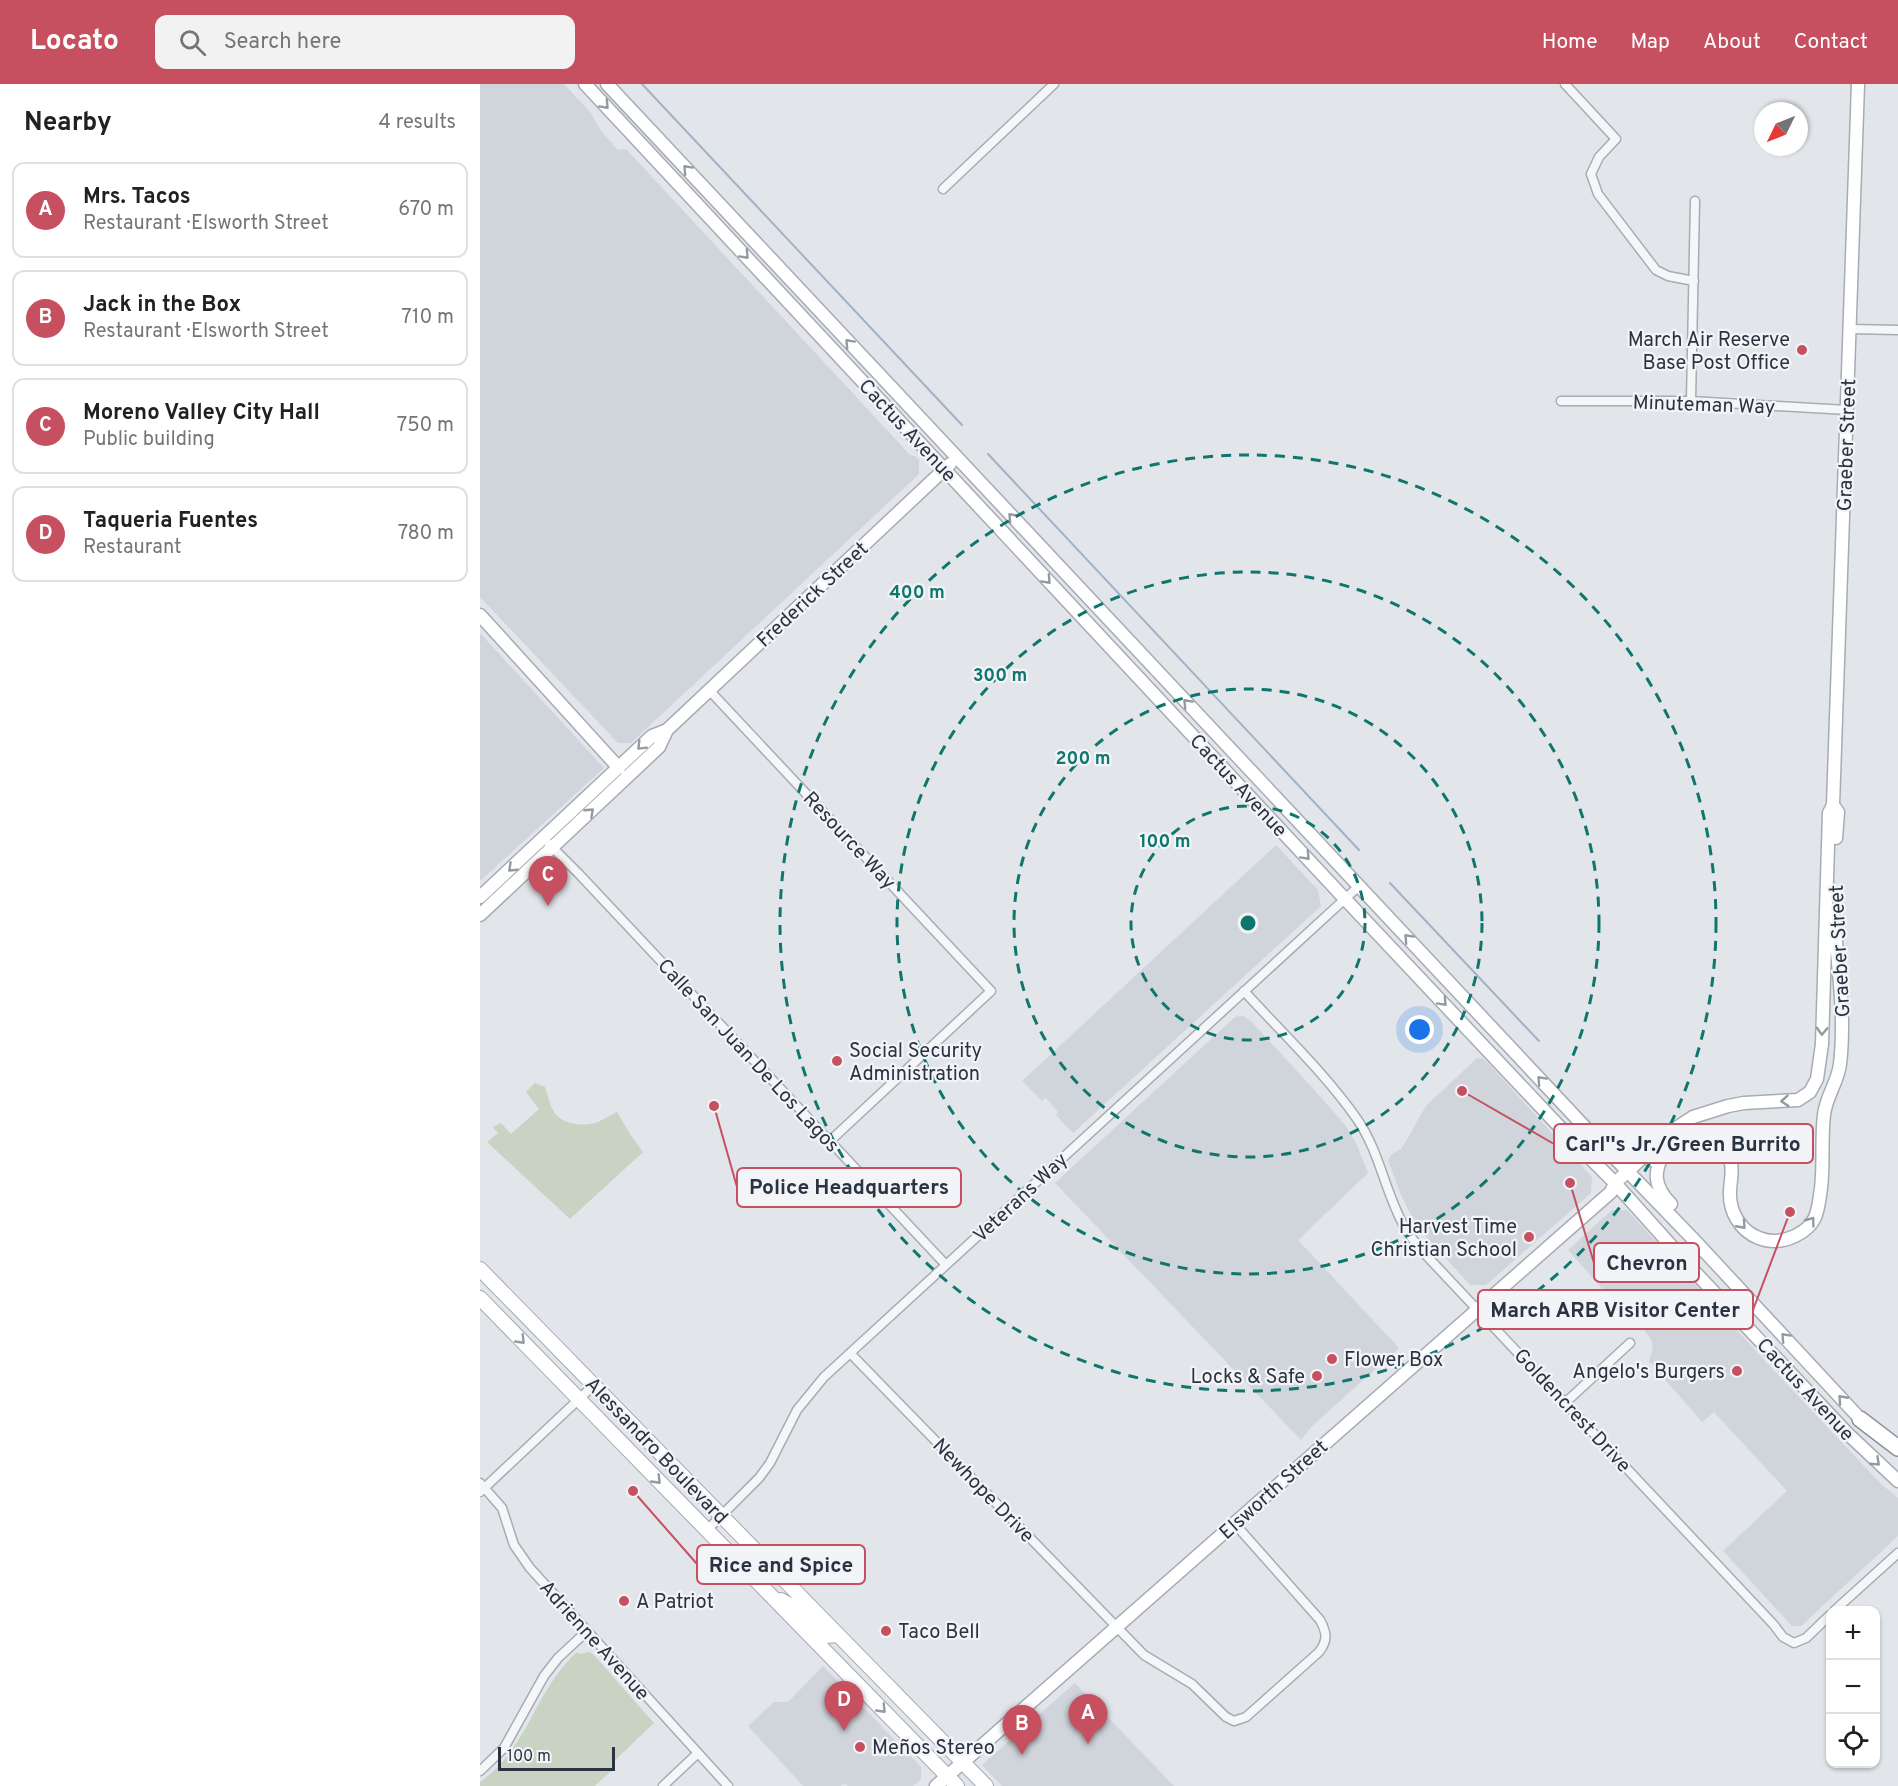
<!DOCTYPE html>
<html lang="en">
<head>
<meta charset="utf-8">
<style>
	:root { --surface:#fff; --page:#f2f2f2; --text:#202124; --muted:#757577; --line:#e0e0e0; --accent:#c65060 }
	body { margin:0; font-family:Overpass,sans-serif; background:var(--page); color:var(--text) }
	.controls { position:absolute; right:18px; bottom:18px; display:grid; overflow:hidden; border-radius:12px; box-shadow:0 2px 4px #0004 }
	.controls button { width:54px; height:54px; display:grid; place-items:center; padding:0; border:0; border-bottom:2px solid var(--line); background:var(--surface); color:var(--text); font:30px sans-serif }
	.compass { position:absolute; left:1274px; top:18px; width:54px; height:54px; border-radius:50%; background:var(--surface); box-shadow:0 2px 4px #0004; rotate:227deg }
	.scale { position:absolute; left:18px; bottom:15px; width:117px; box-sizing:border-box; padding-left:6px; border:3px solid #2b3341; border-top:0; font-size:16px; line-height:21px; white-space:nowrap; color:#2b3341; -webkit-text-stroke:4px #f2f4f7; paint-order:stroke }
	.you { position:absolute; left:940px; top:946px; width:21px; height:21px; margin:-15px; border:4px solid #fff; border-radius:50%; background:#1a73e8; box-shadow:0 0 0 9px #1a73e833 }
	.badge { display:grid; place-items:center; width:39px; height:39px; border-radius:50%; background:var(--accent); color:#fff; font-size:20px; font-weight:700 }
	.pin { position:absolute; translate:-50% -50px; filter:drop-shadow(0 2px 3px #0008) }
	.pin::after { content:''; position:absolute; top:32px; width:21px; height:18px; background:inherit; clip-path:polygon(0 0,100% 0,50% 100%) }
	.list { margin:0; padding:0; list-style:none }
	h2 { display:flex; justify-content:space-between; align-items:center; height:78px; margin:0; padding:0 24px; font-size:26px }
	h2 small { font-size:20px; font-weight:400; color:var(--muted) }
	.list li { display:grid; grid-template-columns:39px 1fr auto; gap:18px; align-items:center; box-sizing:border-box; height:96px; margin:0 12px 12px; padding:0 12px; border:2px solid var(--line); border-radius:12px }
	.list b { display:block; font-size:22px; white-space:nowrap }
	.list p { margin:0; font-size:20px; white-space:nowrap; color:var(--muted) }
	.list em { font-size:20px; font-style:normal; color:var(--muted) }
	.icon { flex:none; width:33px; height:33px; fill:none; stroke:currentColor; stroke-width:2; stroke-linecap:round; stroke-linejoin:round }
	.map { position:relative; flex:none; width:1418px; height:1702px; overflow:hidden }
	header { display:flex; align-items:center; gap:36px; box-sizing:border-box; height:84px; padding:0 30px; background:var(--accent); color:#fff }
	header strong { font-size:28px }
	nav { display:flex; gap:33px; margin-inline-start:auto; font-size:21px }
	.search { width:420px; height:54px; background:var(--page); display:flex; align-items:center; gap:15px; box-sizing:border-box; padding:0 21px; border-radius:12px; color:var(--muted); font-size:22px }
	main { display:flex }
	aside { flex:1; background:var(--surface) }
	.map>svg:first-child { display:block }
	.built { fill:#d0d4db }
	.green { fill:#c8d3c4 }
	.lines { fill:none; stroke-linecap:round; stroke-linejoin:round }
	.stream { stroke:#a0b2c7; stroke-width:2 }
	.street-casing { stroke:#a7acb4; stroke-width:11 }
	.secondary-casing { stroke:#a7acb4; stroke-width:15 }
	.primary-casing { stroke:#a2a9b5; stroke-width:16 }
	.highway-casing { stroke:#8a929f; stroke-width:18 }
	.street { stroke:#f5f6f8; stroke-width:8 }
	.secondary { stroke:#fff; stroke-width:12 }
	.primary { stroke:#fff; stroke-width:14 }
	.highway { stroke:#fff; stroke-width:15 }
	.oneway { stroke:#9599a0 }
	.ring { fill:none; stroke:#0f766e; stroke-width:3; stroke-dasharray:10 8 }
	.poi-dot { fill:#c65060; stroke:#f2f4f7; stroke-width:2 }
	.labels { text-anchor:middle; stroke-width:4.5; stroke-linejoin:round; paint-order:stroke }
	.poi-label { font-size:20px; fill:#2b3341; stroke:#f2f4f7; text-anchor:start }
	.street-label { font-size:20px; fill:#2b3341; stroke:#f2f4f7 }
	.centre { fill:#0f766e; stroke:#f2f4f7; stroke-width:3 }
	.ring-label { font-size:18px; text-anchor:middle; font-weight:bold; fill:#0f766e; stroke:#f2f4f7; stroke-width:4.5; stroke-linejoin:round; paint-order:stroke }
	.leader { fill:none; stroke:#c65060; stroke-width:2 }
	.callout-dot { fill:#c65060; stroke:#f2f4f7; stroke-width:2 }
	.callout { fill:#f2f4f7; stroke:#c65060; stroke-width:2 }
	.callout-label { font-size:21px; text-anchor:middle; font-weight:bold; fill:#2b3341 }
</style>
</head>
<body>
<header>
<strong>Locato</strong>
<div class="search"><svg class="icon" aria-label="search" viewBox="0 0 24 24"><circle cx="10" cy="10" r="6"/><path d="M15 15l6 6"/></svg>Search here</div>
<nav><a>Home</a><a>Map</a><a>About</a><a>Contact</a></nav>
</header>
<main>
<aside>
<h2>Nearby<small>4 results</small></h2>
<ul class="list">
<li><span class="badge">A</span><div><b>Mrs. Tacos</b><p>Restaurant · Elsworth Street</p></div><em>670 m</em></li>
<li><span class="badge">B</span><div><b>Jack in the Box</b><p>Restaurant · Elsworth Street</p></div><em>710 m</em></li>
<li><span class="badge">C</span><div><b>Moreno Valley City Hall</b><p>Public building</p></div><em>750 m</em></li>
<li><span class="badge">D</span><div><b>Taqueria Fuentes</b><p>Restaurant</p></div><em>780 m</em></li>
</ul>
</aside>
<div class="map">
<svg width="1418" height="1702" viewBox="0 0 1418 1702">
	<rect width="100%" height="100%" fill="#e2e5ea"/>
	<path class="built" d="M 0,0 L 84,0 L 110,28 L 121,47 L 138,66 L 146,65 L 430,371 L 435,372 L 439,376 L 439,390 L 151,659 L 138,659 L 0,513 Z
		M 0,549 L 124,684 L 0,797 Z
		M 796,761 L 838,806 L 841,822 L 593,1049 L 576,1031 L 578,1028 L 565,1013 L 562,1017 L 542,997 Z
		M 763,932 L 770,936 L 837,1009 L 865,1041 L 876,1059 L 888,1089 L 818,1156 L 919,1264 L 832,1342 L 821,1356 L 575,1099 L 755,933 Z
		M 997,974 L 1002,974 L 1007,978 L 1112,1093 L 1111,1109 L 1006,1201 L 990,1201 L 943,1149 L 932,1133 L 921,1111 L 908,1076 L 912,1070 L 921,1065 L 925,1059 L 946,1022 Z
		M 1132,1126 L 1147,1126 L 1287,1279 L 1400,1399 L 1418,1414 L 1418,1452 L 1321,1542 L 1312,1542 L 1243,1467 L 1307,1407 L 1234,1328 L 1222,1338 L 1169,1277 L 1173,1264 L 1171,1255 L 1162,1243 L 1151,1237 L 1088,1166 Z
		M 343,1582 L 441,1683 L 441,1695 L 433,1702 L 368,1702 L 365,1699 L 360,1702 L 323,1702 L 268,1642 L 294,1618 L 308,1618 Z
		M 595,1599 L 694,1702 L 522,1702 L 502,1681 Z"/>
	<path class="green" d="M 55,999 L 65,1003 C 71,1023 73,1037 96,1040 C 105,1041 112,1041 120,1037 C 126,1034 131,1031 137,1028 L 150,1050 L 163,1068 L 90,1135 L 7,1058 L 18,1049 L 13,1043 L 21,1039 L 31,1050 L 59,1025 L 46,1008 Z
		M 97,1568 L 100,1570 L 109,1568 L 113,1570 L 174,1639 L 131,1680 L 134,1684 L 115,1702 L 0,1702 L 0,1698 C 49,1664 54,1607 97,1568 Z"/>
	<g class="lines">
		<path class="stream" d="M 162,0 L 482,341
			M 508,370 L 879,766
			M 910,799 L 1059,957"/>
		<g class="street-casing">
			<path id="street" d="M 1085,0 L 1136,55 L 1119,73 L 1111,90 L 1118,110 L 1176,186 L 1188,192 L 1214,197
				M 463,105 L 574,0
				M 1370,245 L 1418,246
				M 1081,317 L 1211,317 L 1367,326
				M 1211,317 L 1215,117
				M 229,606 L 511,907 L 350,1057
				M 69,760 L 99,790 L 466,1181
				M 764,907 C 802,949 845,989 877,1035 C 900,1068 905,1109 925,1144 C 930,1153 938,1161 944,1169 L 1294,1541 L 1303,1553 L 1314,1559 L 1326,1554 L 1350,1531
				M 370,1269 L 664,1571 L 712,1600 L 746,1633 L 754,1637 L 766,1633 L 839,1568 C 848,1556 847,1549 840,1536 L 755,1440
				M 1086,1318 L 1150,1259
				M 0,1399 L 22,1424 L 34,1461 L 50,1484 L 248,1702
				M 0,1408 L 114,1301
				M 227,1446 L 279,1394 L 290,1379 L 317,1326 L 344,1293 L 879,802
				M 1355,1526 L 1418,1469
				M 0,1687 L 24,1664 L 64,1592 L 78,1574 L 107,1547
				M 183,1702 L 218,1669"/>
		</g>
		<g class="secondary-casing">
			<path id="secondary" d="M 105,0 L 865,815 L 1091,1055 L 1135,1099 L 1212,1185 L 1368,1350 L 1418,1397
				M 127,0 L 1101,1039 L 1215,1157 L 1385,1340
				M 0,531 L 139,684
				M 1353,721 L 1358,728 L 1356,754
				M 0,813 L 172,652 L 187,646
				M 0,831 L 179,663 L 187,646 L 470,380
				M 1186,1066 C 1172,1087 1174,1103 1191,1120
				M 1170,1076 C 1187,1061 1207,1046 1230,1056 C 1238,1060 1249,1072 1251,1080 C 1253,1089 1250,1099 1250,1108 C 1249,1127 1260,1147 1279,1154 C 1291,1159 1304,1157 1315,1152 C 1338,1141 1338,1126 1341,1104 C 1344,1080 1341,1055 1344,1031 C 1346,1012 1358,998 1360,980 C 1366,929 1357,877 1353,826
				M 456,1702 L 1131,1108 L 1135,1099 L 1190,1048 L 1213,1033 L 1248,1022 L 1264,1019 L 1318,1016 L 1330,1008 L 1337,995 L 1342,960 L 1349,729 L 1353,721 L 1378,0"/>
		</g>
		<g class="primary-casing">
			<path id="primary" d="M 0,1185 L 506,1702
				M 0,1214 L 477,1702
				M 301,1516 L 319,1526 L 345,1552 L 358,1551"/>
		</g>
		<g class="highway-casing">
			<path id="highway" d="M 1380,1335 L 1418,1364"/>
		</g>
		<use href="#street" class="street"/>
		<use href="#secondary" class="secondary"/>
		<use href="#primary" class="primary"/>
		<use href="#highway" class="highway"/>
	</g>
	<defs><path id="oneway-chevron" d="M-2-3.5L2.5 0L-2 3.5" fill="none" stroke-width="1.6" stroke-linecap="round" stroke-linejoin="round" transform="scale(1.5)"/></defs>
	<g class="oneway">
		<use href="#oneway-chevron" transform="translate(125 21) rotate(47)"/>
		<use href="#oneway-chevron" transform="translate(207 85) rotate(-133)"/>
		<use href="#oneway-chevron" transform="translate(265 171) rotate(47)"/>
		<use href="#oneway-chevron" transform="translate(369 259) rotate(-133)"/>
		<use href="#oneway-chevron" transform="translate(532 433) rotate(-133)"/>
		<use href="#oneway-chevron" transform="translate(567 496) rotate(47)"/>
		<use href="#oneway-chevron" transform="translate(707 619) rotate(-133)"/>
		<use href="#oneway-chevron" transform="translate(161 662) rotate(135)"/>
		<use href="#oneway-chevron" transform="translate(110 728) rotate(-43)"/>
		<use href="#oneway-chevron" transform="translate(826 772) rotate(47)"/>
		<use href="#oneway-chevron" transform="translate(32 784) rotate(137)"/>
		<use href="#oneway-chevron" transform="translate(928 854) rotate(-133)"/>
		<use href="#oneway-chevron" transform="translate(963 918) rotate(47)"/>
		<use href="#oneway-chevron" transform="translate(1342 947) rotate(92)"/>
		<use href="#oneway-chevron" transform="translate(1061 996) rotate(-133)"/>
		<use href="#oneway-chevron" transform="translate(1305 1017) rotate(176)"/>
		<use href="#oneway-chevron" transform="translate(1331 1137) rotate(-53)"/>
		<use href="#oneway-chevron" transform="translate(1262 1141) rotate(48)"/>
		<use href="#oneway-chevron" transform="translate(1305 1253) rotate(-133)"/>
		<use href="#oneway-chevron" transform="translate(41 1256) rotate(46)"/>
		<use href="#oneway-chevron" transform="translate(1362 1315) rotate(-132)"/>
		<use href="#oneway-chevron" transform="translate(1396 1378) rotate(43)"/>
		<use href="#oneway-chevron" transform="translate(177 1396) rotate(46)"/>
		<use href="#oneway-chevron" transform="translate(402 1625) rotate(46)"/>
	</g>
	<g class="ring">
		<circle cx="768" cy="839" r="117"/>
		<circle cx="768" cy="839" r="234"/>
		<circle cx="768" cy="839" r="351"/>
		<circle cx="768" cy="839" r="468"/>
	</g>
	<g class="poi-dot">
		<circle cx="1322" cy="266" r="6"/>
		<circle cx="357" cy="977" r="6"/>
		<circle cx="1049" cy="1153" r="6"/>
		<circle cx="852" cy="1275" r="6"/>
		<circle cx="1257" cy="1287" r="6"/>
		<circle cx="837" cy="1292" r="6"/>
		<circle cx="144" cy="1517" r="6"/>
		<circle cx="406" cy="1547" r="6"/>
		<circle cx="380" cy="1663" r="6"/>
	</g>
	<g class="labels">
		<g class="poi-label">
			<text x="1310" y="262" text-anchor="end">March Air Reserve<tspan x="1310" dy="23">Base Post Office</tspan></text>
			<text x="369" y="973">Social Security<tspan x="369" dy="23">Administration</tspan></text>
			<text x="1037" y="1149" text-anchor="end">Harvest Time<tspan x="1037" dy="23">Christian School</tspan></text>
			<text x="864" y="1282">Flower Box</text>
			<text x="1245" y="1294" text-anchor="end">Angelo's Burgers</text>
			<text x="825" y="1299" text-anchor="end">Locks &amp; Safe</text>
			<text x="156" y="1524">A Patriot</text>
			<text x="418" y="1554">Taco Bell</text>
			<text x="392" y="1670">Meños Stereo</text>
		</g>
		<g class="street-label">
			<text transform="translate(1224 320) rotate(2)" y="7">Minuteman Way</text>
			<text transform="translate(428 346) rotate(47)" y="7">Cactus Avenue</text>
			<text transform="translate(1366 361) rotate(-88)" y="7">Graeber Street</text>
			<text transform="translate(332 510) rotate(-43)" y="7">Frederick Street</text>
			<text transform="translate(759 701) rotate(47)" y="7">Cactus Avenue</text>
			<text transform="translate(370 756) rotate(47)" y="7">Resource Way</text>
			<text transform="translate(1359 867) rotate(-93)" y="7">Graeber Street</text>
			<text transform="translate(269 971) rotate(47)" y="7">Calle San Juan De Los Lagos</text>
			<text transform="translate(540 1113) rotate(-43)" y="7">Veterans Way</text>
			<text transform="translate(1326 1305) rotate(47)" y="7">Cactus Avenue</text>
			<text transform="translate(1093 1326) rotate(47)" y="7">Goldencrest Drive</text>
			<text transform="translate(177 1366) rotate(46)" y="7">Alessandro Boulevard</text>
			<text transform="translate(793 1405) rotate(-42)" y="7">Elsworth Street</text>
			<text transform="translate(504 1406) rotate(46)" y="7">Newhope Drive</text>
			<text transform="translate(115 1556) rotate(48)" y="7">Adrienne Avenue</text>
		</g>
	</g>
	<circle cx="768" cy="839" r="9" class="centre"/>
	<g class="ring-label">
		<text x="437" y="514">400 m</text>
		<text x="520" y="597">300 m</text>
		<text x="603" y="680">200 m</text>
		<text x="685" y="763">100 m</text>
	</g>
	<path class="leader" d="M982 1007L1074 1060M234 1022L257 1103M1090 1099L1114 1179M1310 1128L1273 1226M153 1407L217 1480"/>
	<g class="callout-dot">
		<circle cx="982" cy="1007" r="6"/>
		<circle cx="234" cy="1022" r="6"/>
		<circle cx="1090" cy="1099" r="6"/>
		<circle cx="1310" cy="1128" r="6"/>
		<circle cx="153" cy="1407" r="6"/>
	</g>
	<g class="callout">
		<rect x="1074" y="1040" width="259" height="39" rx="6"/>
		<rect x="257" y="1084" width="224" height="39" rx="6"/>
		<rect x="1114" y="1159" width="105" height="39" rx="6"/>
		<rect x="998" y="1206" width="275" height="39" rx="6"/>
		<rect x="217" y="1461" width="168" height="39" rx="6"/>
	</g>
	<g class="callout-label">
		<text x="1203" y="1067">Carl''s Jr./Green Burrito</text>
		<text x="369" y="1110">Police Headquarters</text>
		<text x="1167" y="1186">Chevron</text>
		<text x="1135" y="1233">March ARB Visitor Center</text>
		<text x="301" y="1488">Rice and Spice</text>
	</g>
</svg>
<div class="controls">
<button>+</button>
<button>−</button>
<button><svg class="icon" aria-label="locate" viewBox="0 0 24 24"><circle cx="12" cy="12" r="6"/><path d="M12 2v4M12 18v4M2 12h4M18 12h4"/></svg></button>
</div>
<svg class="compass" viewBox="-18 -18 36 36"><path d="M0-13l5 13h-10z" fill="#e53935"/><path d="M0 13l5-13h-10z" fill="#757577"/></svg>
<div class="scale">100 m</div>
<div class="you"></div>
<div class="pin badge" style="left:608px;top:1660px">A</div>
<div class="pin badge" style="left:542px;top:1671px">B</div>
<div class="pin badge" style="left:68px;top:822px">C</div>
<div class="pin badge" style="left:364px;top:1647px">D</div>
</div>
</main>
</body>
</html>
